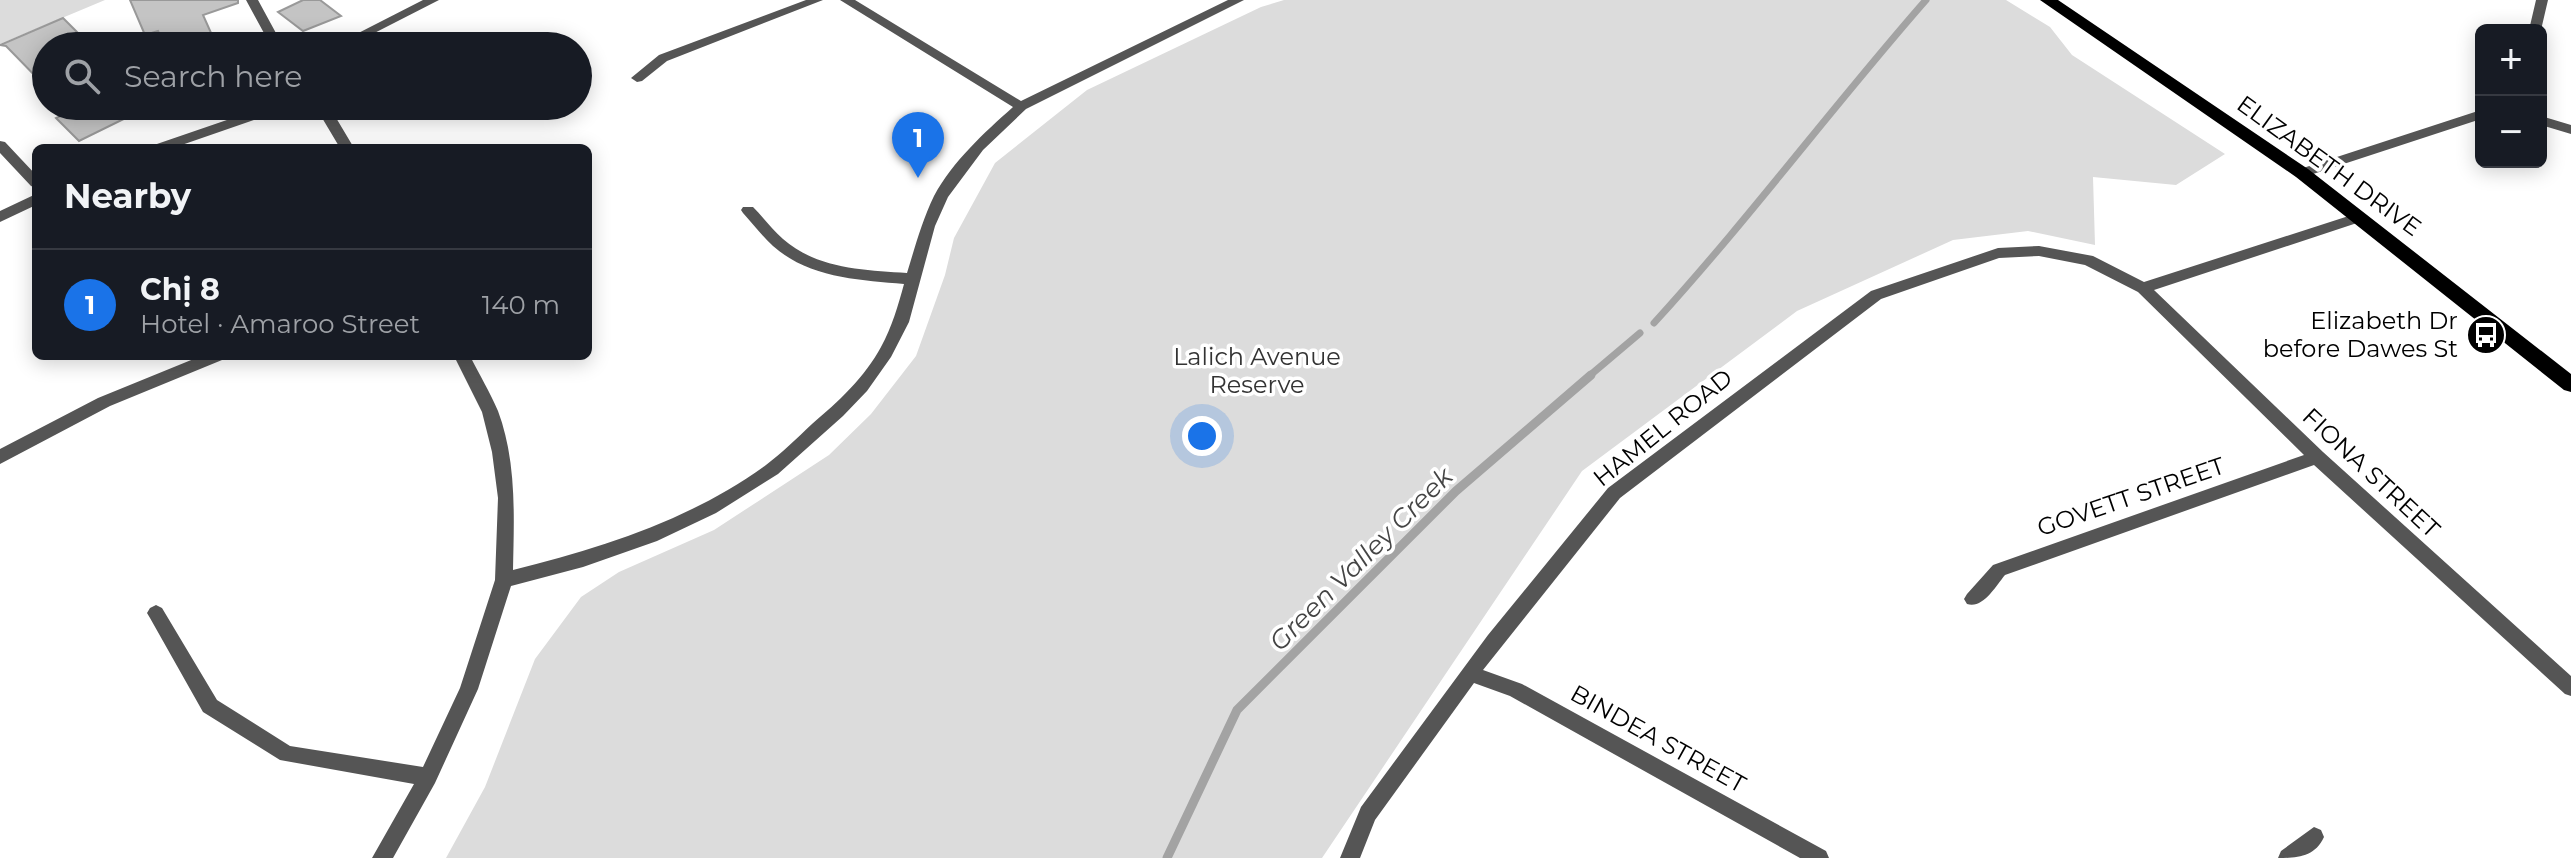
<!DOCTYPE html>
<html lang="en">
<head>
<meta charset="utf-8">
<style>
	:root { --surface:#171b24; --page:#20242c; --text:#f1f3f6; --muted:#9ea1a6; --line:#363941; --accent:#1a73e8 }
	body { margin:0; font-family:Montserrat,sans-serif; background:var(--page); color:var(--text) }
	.controls { position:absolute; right:24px; top:24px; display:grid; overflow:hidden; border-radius:12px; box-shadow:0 4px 20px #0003 }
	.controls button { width:72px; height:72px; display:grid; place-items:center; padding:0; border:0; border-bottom:2px solid var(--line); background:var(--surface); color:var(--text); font:40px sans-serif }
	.you { position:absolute; left:1202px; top:436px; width:28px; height:28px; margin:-20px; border:6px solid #fff; border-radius:50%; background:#1a73e8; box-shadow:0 0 0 12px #1a73e833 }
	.badge { display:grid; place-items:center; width:52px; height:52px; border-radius:50%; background:var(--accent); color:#fff; font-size:26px; font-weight:700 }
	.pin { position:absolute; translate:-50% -66px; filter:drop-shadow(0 2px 4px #0008) }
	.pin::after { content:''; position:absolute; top:42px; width:28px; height:24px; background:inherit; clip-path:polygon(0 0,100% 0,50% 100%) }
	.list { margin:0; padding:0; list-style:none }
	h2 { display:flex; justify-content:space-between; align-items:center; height:104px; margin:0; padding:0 32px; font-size:34px }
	h2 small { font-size:26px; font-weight:400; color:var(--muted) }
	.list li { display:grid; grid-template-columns:52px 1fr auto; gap:24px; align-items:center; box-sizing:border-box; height:112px; padding:0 32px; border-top:2px solid var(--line) }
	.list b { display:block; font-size:30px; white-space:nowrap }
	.list p { margin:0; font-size:26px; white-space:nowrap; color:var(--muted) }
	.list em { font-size:26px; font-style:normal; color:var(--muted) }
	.icon { flex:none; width:44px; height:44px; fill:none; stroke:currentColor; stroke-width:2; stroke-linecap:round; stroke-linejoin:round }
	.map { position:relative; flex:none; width:2571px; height:858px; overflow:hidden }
	.search { position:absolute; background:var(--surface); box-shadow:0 4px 20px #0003; left:32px; top:32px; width:560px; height:88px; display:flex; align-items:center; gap:20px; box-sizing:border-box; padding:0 28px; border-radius:44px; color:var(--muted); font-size:30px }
	.panel { position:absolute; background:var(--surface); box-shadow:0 4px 20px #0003; left:32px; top:144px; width:560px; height:216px; border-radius:12px }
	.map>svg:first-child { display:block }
	.green { fill:#dcdcdc }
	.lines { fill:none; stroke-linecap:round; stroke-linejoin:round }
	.stream-far1 { stroke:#a3a3a3; stroke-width:7 }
	.stream { stroke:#a3a3a3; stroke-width:9 }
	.building { fill:#c4c4c4; stroke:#999; stroke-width:2 }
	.street { fill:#555; fill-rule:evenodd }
	.primary { fill:#000; fill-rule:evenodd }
	.labels { text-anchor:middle; stroke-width:7; stroke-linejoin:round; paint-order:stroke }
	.street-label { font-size:24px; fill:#000; stroke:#fff }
	.poi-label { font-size:24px; fill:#000; stroke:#fff; text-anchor:end }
	.park-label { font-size:24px; fill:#333; stroke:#fff }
	.water-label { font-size:26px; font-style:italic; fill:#444; stroke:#fff }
</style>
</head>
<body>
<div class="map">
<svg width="2571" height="858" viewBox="0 0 2571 858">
	<rect width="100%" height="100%" fill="#fff"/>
	<path class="green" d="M 0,0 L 105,0 L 0,44 Z
		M 1284,0 L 2006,0 L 2050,27 L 2072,55 L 2225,154 L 2176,185 L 2093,177 L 2095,245 L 2028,231 L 1953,240 L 1797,311 L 1582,471 L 1322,858 L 446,858 L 485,787 L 535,659 L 581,597 L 619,572 L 714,530 L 829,455 L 871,414 L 916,356 L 945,275 L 954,238 L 995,163 L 1087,90 L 1261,7 Z"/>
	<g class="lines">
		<path class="stream-far1" d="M 1654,323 C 1749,219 1833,106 1926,0
			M 1588,377 L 1640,333"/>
		<path class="stream" d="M 1167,858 L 1237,710 L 1456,491 L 1591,375"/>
	</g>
	<path class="building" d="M 130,0 L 238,0 L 238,3 L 203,15 L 212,35 L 205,37 L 207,42 L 188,46 L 186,41 L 165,46 L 158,31 L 145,35 Z
		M 303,0 L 320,0 L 341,16 L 303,31 L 278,12 Z
		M 63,18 L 91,46 L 46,46 L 46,87 L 6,46 L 0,45 Z
		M 82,106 L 150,106 L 79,141 L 56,118 Z"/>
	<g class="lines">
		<path class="street" d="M 246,0 L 258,0 L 283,46 L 271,46 Z
			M 423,0 L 439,0 L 349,46 L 333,46 Z
			M 806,0 L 823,0 L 667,61 L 642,81 L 637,82 L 631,78 L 659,55 Z
			M 840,0 L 855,0 L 1021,101 L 1228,0 L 1244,0 L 1026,109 L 983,150 L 948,197 L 935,226 L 909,322 L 891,357 L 867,391 L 843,416 L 778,474 L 716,513 L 657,541 L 583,567 L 511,586 L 478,689 L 435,783 L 393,858 L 372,858 L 414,784 L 280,760 L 203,712 L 150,618 L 147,613 L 150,608 L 156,605 L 162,608 L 217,700 L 290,746 L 423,767 L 460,688 L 495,580 L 498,498 L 492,452 L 482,412 L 454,356 L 470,356 C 479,374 490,392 498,411 C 517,462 514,518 513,570 C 602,548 690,520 766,465 C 782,453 797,438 812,424 C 838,402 865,377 881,347 C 892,327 898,306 904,284 C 859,280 809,278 773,246 C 762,236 753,224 743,213 L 741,210 L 743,207 L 753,207 C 763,217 772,229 783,239 C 817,269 864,270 907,273 C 915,247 922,221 934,196 C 953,161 984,133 1013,107 Z
			M 2536,0 L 2548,0 L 2541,30 L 2529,30 Z
			M 268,106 L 288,106 L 286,109 L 173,148 L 152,148 L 154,145 Z
			M 315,106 L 329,106 L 354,148 L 340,148 Z
			M 2481,110 L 2481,119 L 2307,176 L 2302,178 L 2295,173 L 2297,170 Z
			M 2541,116 L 2571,125 L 2571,134 L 2541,125 Z
			M 0,141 L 5,142 L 36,175 L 36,188 L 31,186 L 0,153 Z
			M 36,194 L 36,205 L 0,222 L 0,211 Z
			M 2361,212 L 2368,217 L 2366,220 L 2154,290 L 2323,452 L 2571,676 L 2571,696 L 2565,694 L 2314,465 L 2005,575 C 1995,587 1983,609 1967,604 L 1964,599 L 1967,594 L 1993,565 L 2304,455 L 2138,292 L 2085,265 L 2039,256 L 1999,258 L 1881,299 L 1620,498 L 1483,670 L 1522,684 L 1826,851 L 1829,858 L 1800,858 L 1510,696 L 1474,683 L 1375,820 L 1360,858 L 1340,858 L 1361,807 L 1488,635 L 1608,488 L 1871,291 L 1998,248 L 2039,246 L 2093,256 L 2144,282 Z
			M 201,356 L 225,356 L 222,360 L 110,406 L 0,464 L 0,449 L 98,398 Z
			M 2314,827 L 2321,830 L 2324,837 C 2315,857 2297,858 2278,858 L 2281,851 Z"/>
		<path class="primary" d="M 2040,0 L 2058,0 L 2308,169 L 2571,374 L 2571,392 L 2564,390 L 2296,177 Z"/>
	</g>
	<defs>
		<g id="bus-disc" transform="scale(2)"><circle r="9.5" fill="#000" stroke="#fff"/><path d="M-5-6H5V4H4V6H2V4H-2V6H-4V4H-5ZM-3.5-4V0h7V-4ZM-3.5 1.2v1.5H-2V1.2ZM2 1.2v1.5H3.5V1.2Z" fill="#fff"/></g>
	</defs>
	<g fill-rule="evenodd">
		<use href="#bus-disc" x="2486" y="335"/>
	</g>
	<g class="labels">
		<g class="street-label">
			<text transform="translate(2329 166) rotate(36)" y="8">ELIZABETH DRIVE</text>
			<text transform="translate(1663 428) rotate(-39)" y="8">HAMEL ROAD</text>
			<text transform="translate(2371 473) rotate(43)" y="8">FIONA STREET</text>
			<text transform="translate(2131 497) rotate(-19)" y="8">GOVETT STREET</text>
			<text transform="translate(1658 739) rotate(29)" y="8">BINDEA STREET</text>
		</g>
		<g class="poi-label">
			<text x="2458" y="329">Elizabeth Dr<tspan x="2458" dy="28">before Dawes St</tspan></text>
		</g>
		<g class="park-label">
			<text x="1257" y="365">Lalich Avenue<tspan x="1257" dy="28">Reserve</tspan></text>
		</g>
		<g class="water-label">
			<text transform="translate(1361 559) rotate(-45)" y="9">Green Valley Creek</text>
		</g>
	</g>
</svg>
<div class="controls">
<button>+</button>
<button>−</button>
</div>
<div class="you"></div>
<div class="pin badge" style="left:918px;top:178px">1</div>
<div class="search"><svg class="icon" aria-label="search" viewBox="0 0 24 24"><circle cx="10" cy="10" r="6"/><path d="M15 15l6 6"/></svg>Search here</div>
<section class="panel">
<h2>Nearby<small></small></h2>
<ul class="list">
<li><span class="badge">1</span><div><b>Chị 8</b><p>Hotel · Amaroo Street</p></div><em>140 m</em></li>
</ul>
</section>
</div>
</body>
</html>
